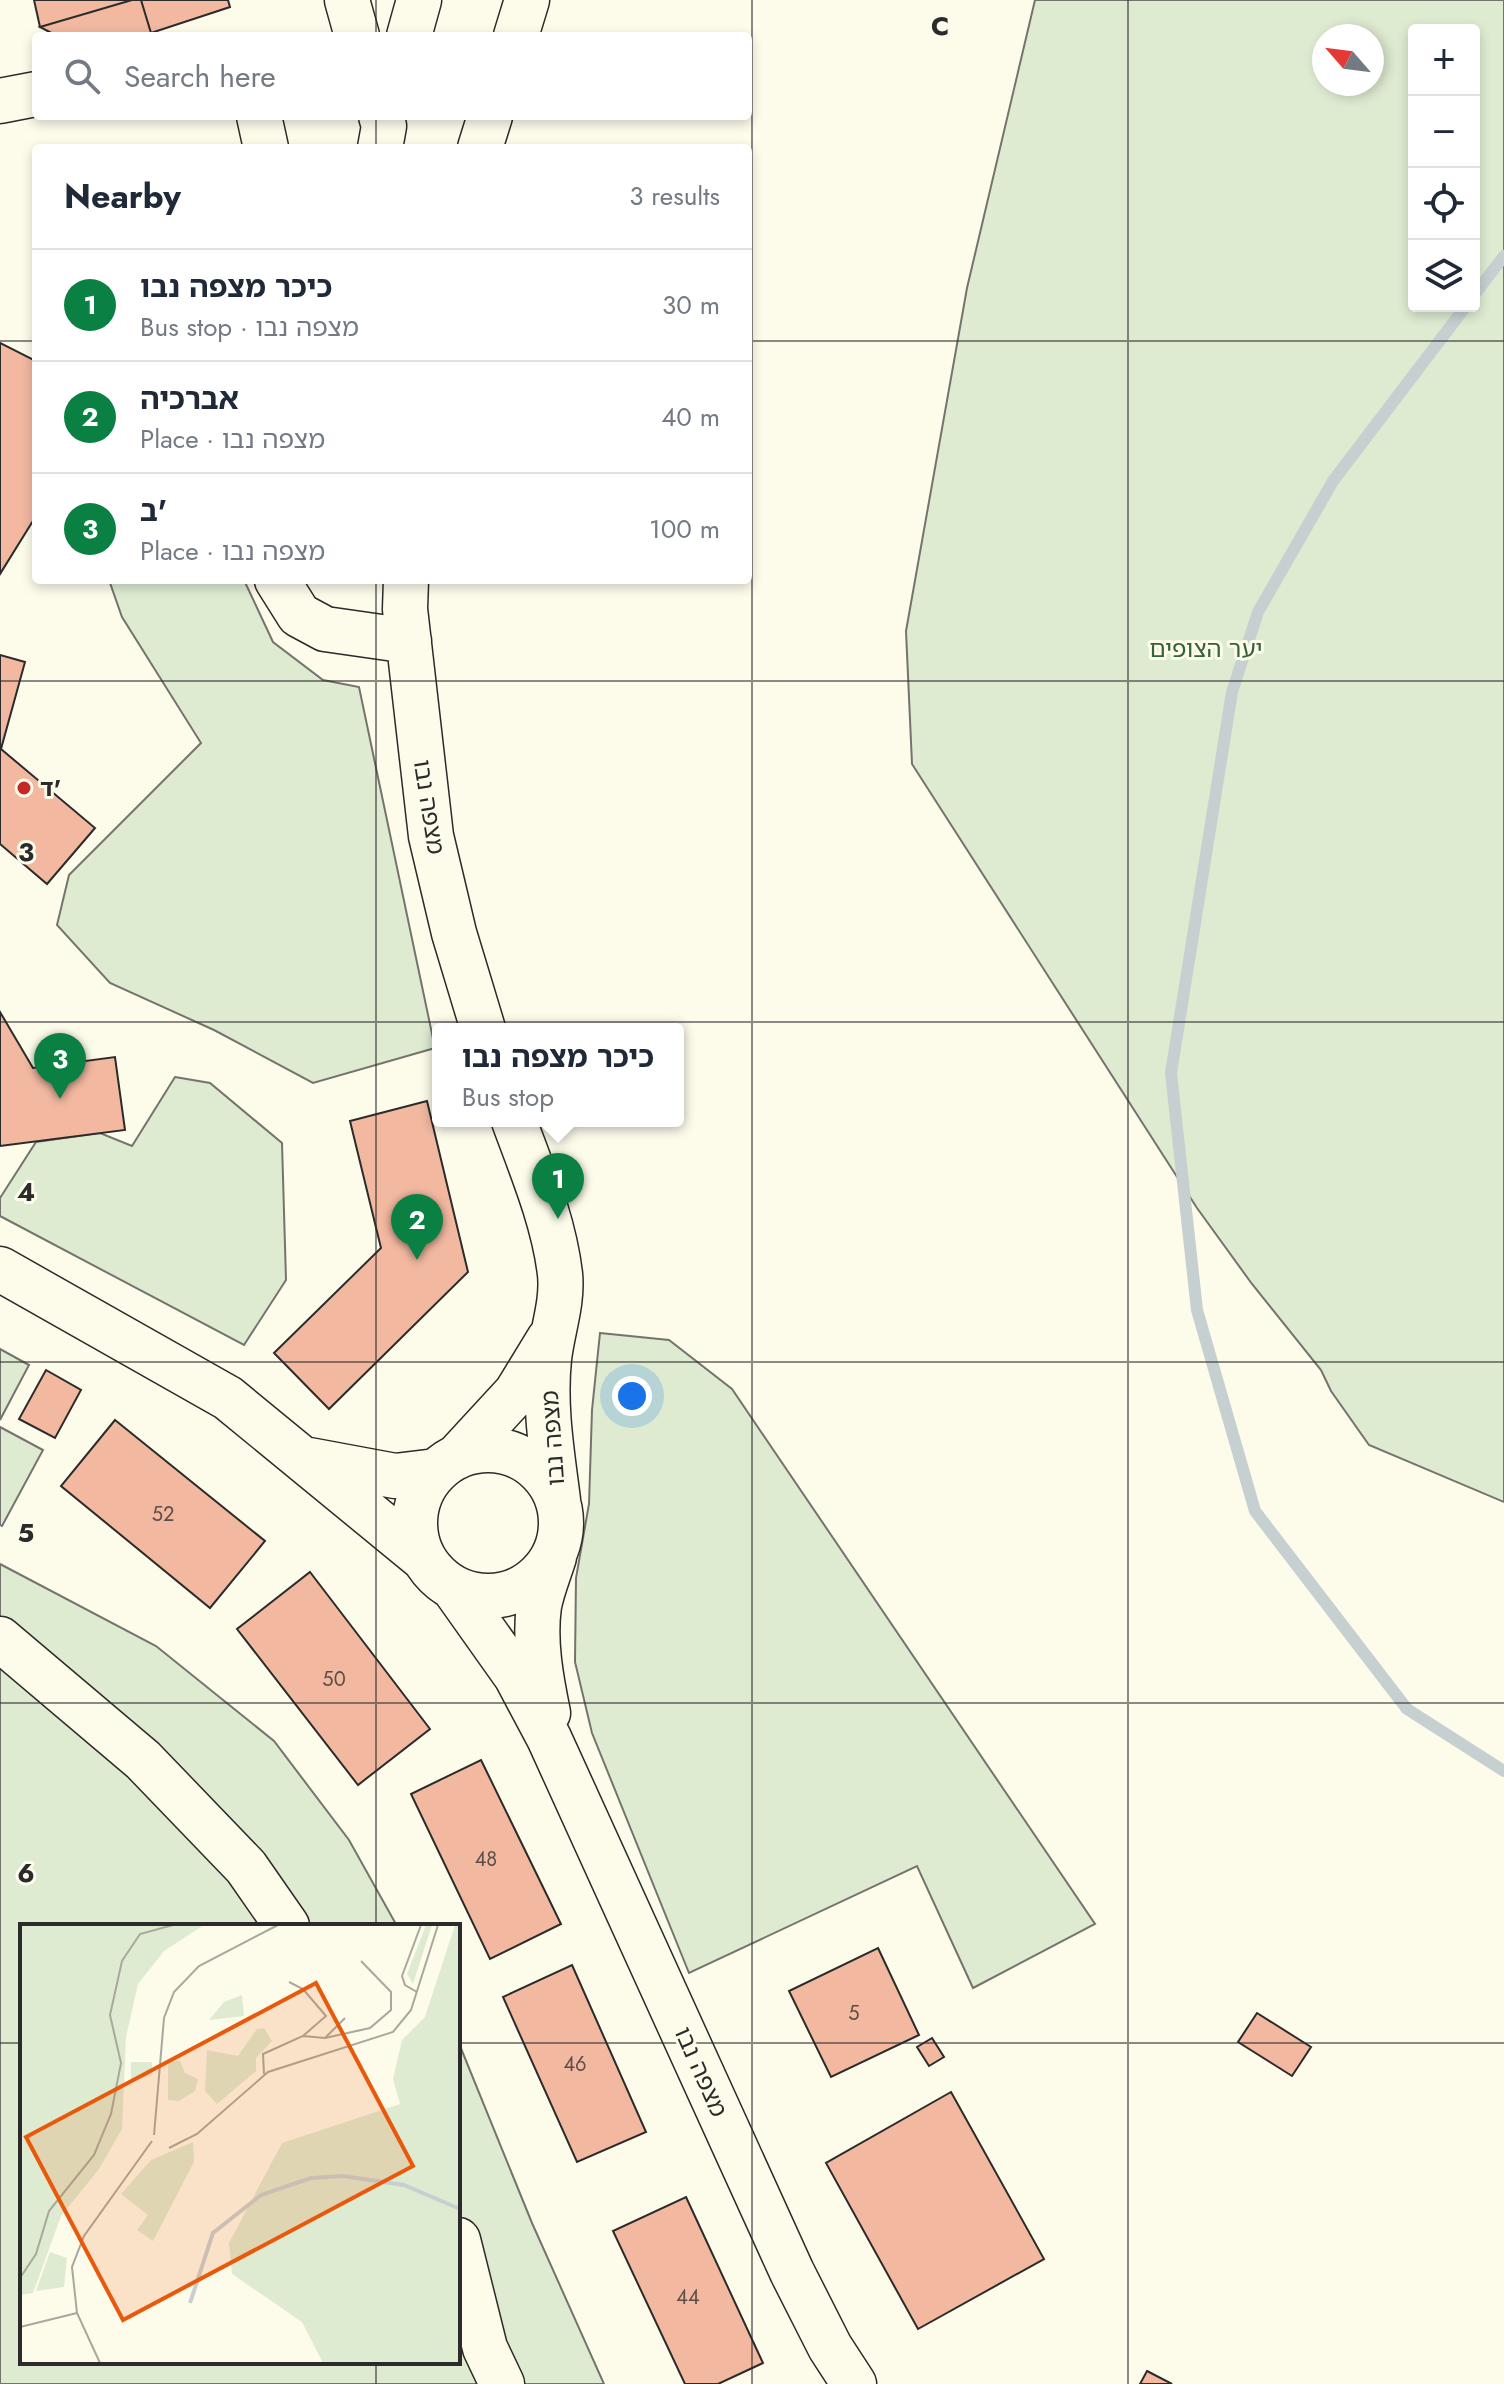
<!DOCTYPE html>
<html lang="en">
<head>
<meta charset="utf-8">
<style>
	:root { --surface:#fff; --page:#f6f6f7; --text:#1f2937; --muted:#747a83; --line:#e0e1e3; --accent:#0b8043 }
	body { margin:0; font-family:Jost,"Noto Sans Hebrew",sans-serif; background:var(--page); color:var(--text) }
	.controls { position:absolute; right:24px; top:24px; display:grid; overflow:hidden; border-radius:8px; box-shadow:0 4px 12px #0003 }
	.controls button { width:72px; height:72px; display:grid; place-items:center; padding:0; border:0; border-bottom:2px solid var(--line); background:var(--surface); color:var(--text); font:40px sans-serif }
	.compass { position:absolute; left:1312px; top:24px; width:72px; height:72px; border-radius:50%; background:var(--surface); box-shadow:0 4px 12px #0003; rotate:298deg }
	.you { position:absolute; left:632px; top:1396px; width:28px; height:28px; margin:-20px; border:6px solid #fff; border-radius:50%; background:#1a73e8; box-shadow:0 0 0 12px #1a73e833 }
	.badge { display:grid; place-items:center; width:52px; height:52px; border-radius:50%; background:var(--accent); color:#fff; font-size:26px; font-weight:700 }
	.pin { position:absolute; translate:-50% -66px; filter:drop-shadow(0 2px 4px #0008) }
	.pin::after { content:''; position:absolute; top:42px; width:28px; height:24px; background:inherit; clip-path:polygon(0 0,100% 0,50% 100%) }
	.popup { position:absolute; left:432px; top:1023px; width:252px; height:104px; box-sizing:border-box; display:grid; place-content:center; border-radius:8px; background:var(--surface); filter:drop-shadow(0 2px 6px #0005); font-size:26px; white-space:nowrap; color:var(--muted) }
	.popup b { font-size:30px; color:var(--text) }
	.popup::after { content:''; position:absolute; left:50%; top:100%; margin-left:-16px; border:16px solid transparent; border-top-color:var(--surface) }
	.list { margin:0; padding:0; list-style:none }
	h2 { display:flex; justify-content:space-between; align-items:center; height:104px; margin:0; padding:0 32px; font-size:34px }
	h2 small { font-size:26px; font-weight:400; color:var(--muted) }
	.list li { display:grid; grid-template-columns:52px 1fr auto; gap:24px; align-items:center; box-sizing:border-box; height:112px; padding:0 32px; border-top:2px solid var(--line) }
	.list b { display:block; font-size:30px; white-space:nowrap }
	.list p { margin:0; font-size:26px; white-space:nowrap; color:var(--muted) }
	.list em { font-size:26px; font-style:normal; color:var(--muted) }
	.icon { flex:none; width:44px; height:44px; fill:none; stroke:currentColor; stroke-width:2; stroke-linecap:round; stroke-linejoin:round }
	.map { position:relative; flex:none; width:1504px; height:2384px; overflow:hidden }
	.search { position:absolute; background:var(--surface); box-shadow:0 4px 12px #0003; left:32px; top:32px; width:720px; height:88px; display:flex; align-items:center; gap:20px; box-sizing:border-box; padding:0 28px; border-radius:8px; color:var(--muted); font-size:30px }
	.panel { position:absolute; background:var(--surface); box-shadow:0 4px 12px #0003; left:32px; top:144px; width:720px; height:440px; border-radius:8px }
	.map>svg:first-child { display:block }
	.green { fill:#deebd1; stroke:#74746e; stroke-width:2; fill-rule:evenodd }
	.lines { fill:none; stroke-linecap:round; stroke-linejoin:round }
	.stream { stroke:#c7d0d0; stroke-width:12 }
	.building { fill:#f2b8a0; stroke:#2b2b2b; stroke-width:2 }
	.minor-casing { stroke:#2b2b2b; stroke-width:47 }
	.minor { stroke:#fdfbea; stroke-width:44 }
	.grid { fill:none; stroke:#2b2b2b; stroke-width:2; stroke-opacity:0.55 }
	.poi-dot { fill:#c62828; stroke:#fdfbea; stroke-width:3 }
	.labels { text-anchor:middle; stroke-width:6; stroke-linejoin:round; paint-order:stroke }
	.number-label { font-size:20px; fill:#5d4e48 }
	.park-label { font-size:24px; fill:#34623c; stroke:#fdfbea }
	.poi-label { font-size:24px; font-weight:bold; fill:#2b2b2b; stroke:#fdfbea; text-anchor:start }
	.street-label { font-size:24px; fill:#2b2b2b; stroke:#fdfbea }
	.inset-river { fill:none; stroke:#c7d0d0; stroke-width:4 }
	.inset-road { fill:none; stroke:#a9a89e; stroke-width:2 }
	.view { fill:#e8590c; fill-opacity:0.15; stroke:#e8590c; stroke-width:4 }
	.inset-edge { fill:none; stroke:#2b2b2b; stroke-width:4 }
	.grid-label { font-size:26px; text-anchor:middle; font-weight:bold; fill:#2b2b2b; stroke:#fdfbea; stroke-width:6; stroke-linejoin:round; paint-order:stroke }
</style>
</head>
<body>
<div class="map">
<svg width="1504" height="2384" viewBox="0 0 1504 2384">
	<rect width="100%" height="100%" fill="#fdfbea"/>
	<path class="green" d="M 1035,0 L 1504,0 L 1504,1502 L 1369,1445 L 1331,1391 L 1321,1370 L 1252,1284 L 1197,1208 L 912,764 L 906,631 L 967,288 ZM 1474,30 L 1474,306 L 1414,306 L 1414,30 ZM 1372,36 L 1372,84 L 1324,84 L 1324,36 Z
		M 109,580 L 244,580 L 273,642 L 323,680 L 359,687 L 435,1048 L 313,1083 L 214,1030 L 110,983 L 57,925 L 69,875 L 201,743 L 122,617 Z
		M 175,1077 L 210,1083 L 282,1143 L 286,1280 L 244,1345 L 0,1216 L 0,1198 L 36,1142 L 100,1133 L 132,1146 Z
		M 600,1333 L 669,1340 L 732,1389 L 1095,1924 L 973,1988 L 917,1866 L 689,1973 L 592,1733 L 575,1662 L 576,1578 L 589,1504 L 592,1410 Z
		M 0,1349 L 29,1365 L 0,1420 Z
		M 0,1427 L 43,1450 L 2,1526 L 0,1525 Z
		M 0,1564 L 156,1646 L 274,1741 L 349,1840 L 397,1926 L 22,1926 L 22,2362 L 458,2362 L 458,2041 L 532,2223 L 604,2384 L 0,2384 Z"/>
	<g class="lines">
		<path class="stream" d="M 1474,295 L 1504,256
			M 1466,306 L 1333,481 L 1258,612 L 1232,692 L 1171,1073 L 1197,1310 L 1255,1511 L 1407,1709 L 1504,1771"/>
	</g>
	<path class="building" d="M 34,0 L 132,0 L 40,27 Z
		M 132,0 L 141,0 L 151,33 L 143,36 L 57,36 L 40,27 Z
		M 141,0 L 228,0 L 230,7 L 151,33 Z
		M 0,343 L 36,361 L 36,516 L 0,574 Z
		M 0,655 L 25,662 L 1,749 L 95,828 L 47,884 L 0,844 Z
		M 0,1012 L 33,1068 L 115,1057 L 125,1130 L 0,1146 Z
		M 427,1101 L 468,1272 L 329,1409 L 274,1353 L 381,1248 L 350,1121 Z
		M 46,1370 L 81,1390 L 55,1438 L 19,1419 Z
		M 115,1420 L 265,1541 L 210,1608 L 61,1486 Z
		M 310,1572 L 430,1729 L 358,1785 L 237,1629 Z
		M 481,1760 L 561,1924 L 490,1959 L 411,1794 Z
		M 878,1948 L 919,2035 L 831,2077 L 789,1991 Z
		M 572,1965 L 646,2132 L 577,2162 L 503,1997 Z
		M 1257,2013 L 1311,2047 L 1292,2076 L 1238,2042 Z
		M 932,2038 L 944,2057 L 929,2066 L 917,2047 Z
		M 951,2092 L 1044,2259 L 918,2329 L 826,2163 Z
		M 686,2197 L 763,2363 L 718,2384 L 685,2384 L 613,2231 Z
		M 1147,2371 L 1172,2384 L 1140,2384 Z"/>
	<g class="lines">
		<g class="minor-casing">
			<path id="minor" d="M 347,0 L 357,36
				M 409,36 L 419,0
				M 516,36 L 527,0
				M 0,101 L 36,94
				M 259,116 L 266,148
				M 380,148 L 384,126 L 381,116
				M 480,148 L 490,116
				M 277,580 L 299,615 L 325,629 L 409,641
				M 406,580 L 405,609 L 431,836 L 454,933 L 483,1029
				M 514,1121 C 532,1170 554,1222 560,1274 C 563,1303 552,1331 549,1359 C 544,1406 552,1453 558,1500
				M 0,1269 L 228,1398 L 423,1558
				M415 1523a73 73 0 1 1 146 0a73 73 0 1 1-146 0Z
				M 457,1457 L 516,1393 L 549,1339
				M 309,1460 L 395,1476 L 436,1471
				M 455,1590 L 516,1676 L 549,1738 L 792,2272 L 830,2347 L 854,2384
				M 0,1639 L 143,1760 L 246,1867 L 287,1926
				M 548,1713 C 541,1679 534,1641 539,1606 C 542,1590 549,1573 554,1557
				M 458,2240 L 485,2348 L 502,2384"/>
		</g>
		<use href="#minor" class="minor"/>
	</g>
	<path class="grid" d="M 376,0 L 376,36M 752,0 L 752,2384M 1128,0 L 1128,2384M 376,116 L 376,148M 0,341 L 36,341M 748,341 L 1504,341M 376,580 L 376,1926M 0,681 L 1504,681M 0,1022 L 1504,1022M 0,1362 L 1504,1362M 0,1703 L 1504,1703M 0,2043 L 22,2043M 458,2043 L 1504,2043M 376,2362 L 376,2384"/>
	<circle class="poi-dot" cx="24" cy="788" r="8"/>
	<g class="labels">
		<g class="number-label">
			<text x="163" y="1521">52</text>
			<text x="334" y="1686">50</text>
			<text x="486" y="1866">48</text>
			<text x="854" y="2020">5</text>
			<text x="575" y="2071">46</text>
			<text x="688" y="2304">44</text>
		</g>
		<g class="park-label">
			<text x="1206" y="657">יער הצופים</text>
		</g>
		<g class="poi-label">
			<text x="40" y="796">ד'</text>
		</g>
		<g class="street-label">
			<text transform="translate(429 807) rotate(81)" y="8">מצפה נבו</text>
			<text transform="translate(553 1438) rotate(-94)" y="8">מצפה נבו</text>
			<text transform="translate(701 2072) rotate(66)" y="8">מצפה נבו</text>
		</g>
	</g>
	<g transform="translate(20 1924)">
		<rect width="440" height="440" fill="#fdfbea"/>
		<path d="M 0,1 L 184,1 L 144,27 L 118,60 L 106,113 L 102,205 L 79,245 L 41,292 L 13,369 L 0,371 ZM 406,1 L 412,1 L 393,60 L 387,50 ZM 435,1 L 440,1 L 440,439 L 303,439 L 282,398 L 212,350 L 209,319 L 262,219 L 380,180 L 373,155 L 382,116 L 405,93 ZM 222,71 L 224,92 L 189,96 L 204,78 ZM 244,104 L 252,117 L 236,134 L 236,147 L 197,180 L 185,167 L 187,126 L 218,132 L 237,105 ZM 148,136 L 160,137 L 165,149 L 178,155 L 175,167 L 159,177 L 148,176 ZM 111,138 L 132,138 L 132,151 L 111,158 ZM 173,218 L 174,238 L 133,317 L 117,306 L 128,291 L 101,270 L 131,236 ZM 30,328 L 47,334 L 44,363 L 16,367 Z" fill="#deebd1"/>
		<path class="inset-river" d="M 170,379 L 193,309 L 241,271 L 291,254 L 323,252 L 384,261 L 440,285"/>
		<path class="inset-road" d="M 397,68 L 385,61 L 382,52 L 401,1M 283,112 L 305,114 L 325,94M 305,114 L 350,104 L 371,86 L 371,68 L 341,37M 244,150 L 243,130 L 283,112 L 306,92 L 283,65 L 269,58M 134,211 L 144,94 L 154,68 L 179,42 L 258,1M 149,224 L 177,210 L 248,148 L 373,108 L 391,86 L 418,1M 0,354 L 16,330 L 29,287 L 74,231 L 91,190 L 101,139 L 90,91 L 102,37 L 120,10 L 153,1M 0,403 L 57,389M 80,439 L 57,389 L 52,343 L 64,312 L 132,217"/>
		<path class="view" d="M 296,59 L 393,242 L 103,396 L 6,213 Z"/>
		<rect width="440" height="440" class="inset-edge"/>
	</g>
	<g class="grid-label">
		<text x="940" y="35">C</text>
		<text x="26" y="861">3</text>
		<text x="26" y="1201">4</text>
		<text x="26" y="1542">5</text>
		<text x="26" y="1882">6</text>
	</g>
</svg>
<div class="controls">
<button>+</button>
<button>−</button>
<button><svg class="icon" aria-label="locate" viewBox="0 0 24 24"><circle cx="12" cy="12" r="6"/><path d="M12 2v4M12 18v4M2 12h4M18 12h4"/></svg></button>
<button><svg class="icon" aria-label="layers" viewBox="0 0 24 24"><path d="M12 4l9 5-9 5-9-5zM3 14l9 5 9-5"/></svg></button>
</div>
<svg class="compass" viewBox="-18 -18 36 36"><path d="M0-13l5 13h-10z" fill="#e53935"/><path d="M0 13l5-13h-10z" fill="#747a83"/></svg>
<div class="you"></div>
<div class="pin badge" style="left:558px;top:1219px">1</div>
<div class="popup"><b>כיכר מצפה נבו</b>Bus stop</div>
<div class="pin badge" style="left:417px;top:1260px">2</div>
<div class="pin badge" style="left:60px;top:1099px">3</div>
<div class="search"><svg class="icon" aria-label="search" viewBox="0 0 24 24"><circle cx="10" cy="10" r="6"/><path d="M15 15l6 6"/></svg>Search here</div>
<section class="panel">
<h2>Nearby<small>3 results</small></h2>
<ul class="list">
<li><span class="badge">1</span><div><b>כיכר מצפה נבו</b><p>Bus stop · מצפה נבו</p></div><em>30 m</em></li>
<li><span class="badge">2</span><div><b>אברכיה</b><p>Place · מצפה נבו</p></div><em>40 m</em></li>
<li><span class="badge">3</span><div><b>ב'</b><p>Place · מצפה נבו</p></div><em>100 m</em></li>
</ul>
</section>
</div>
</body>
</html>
